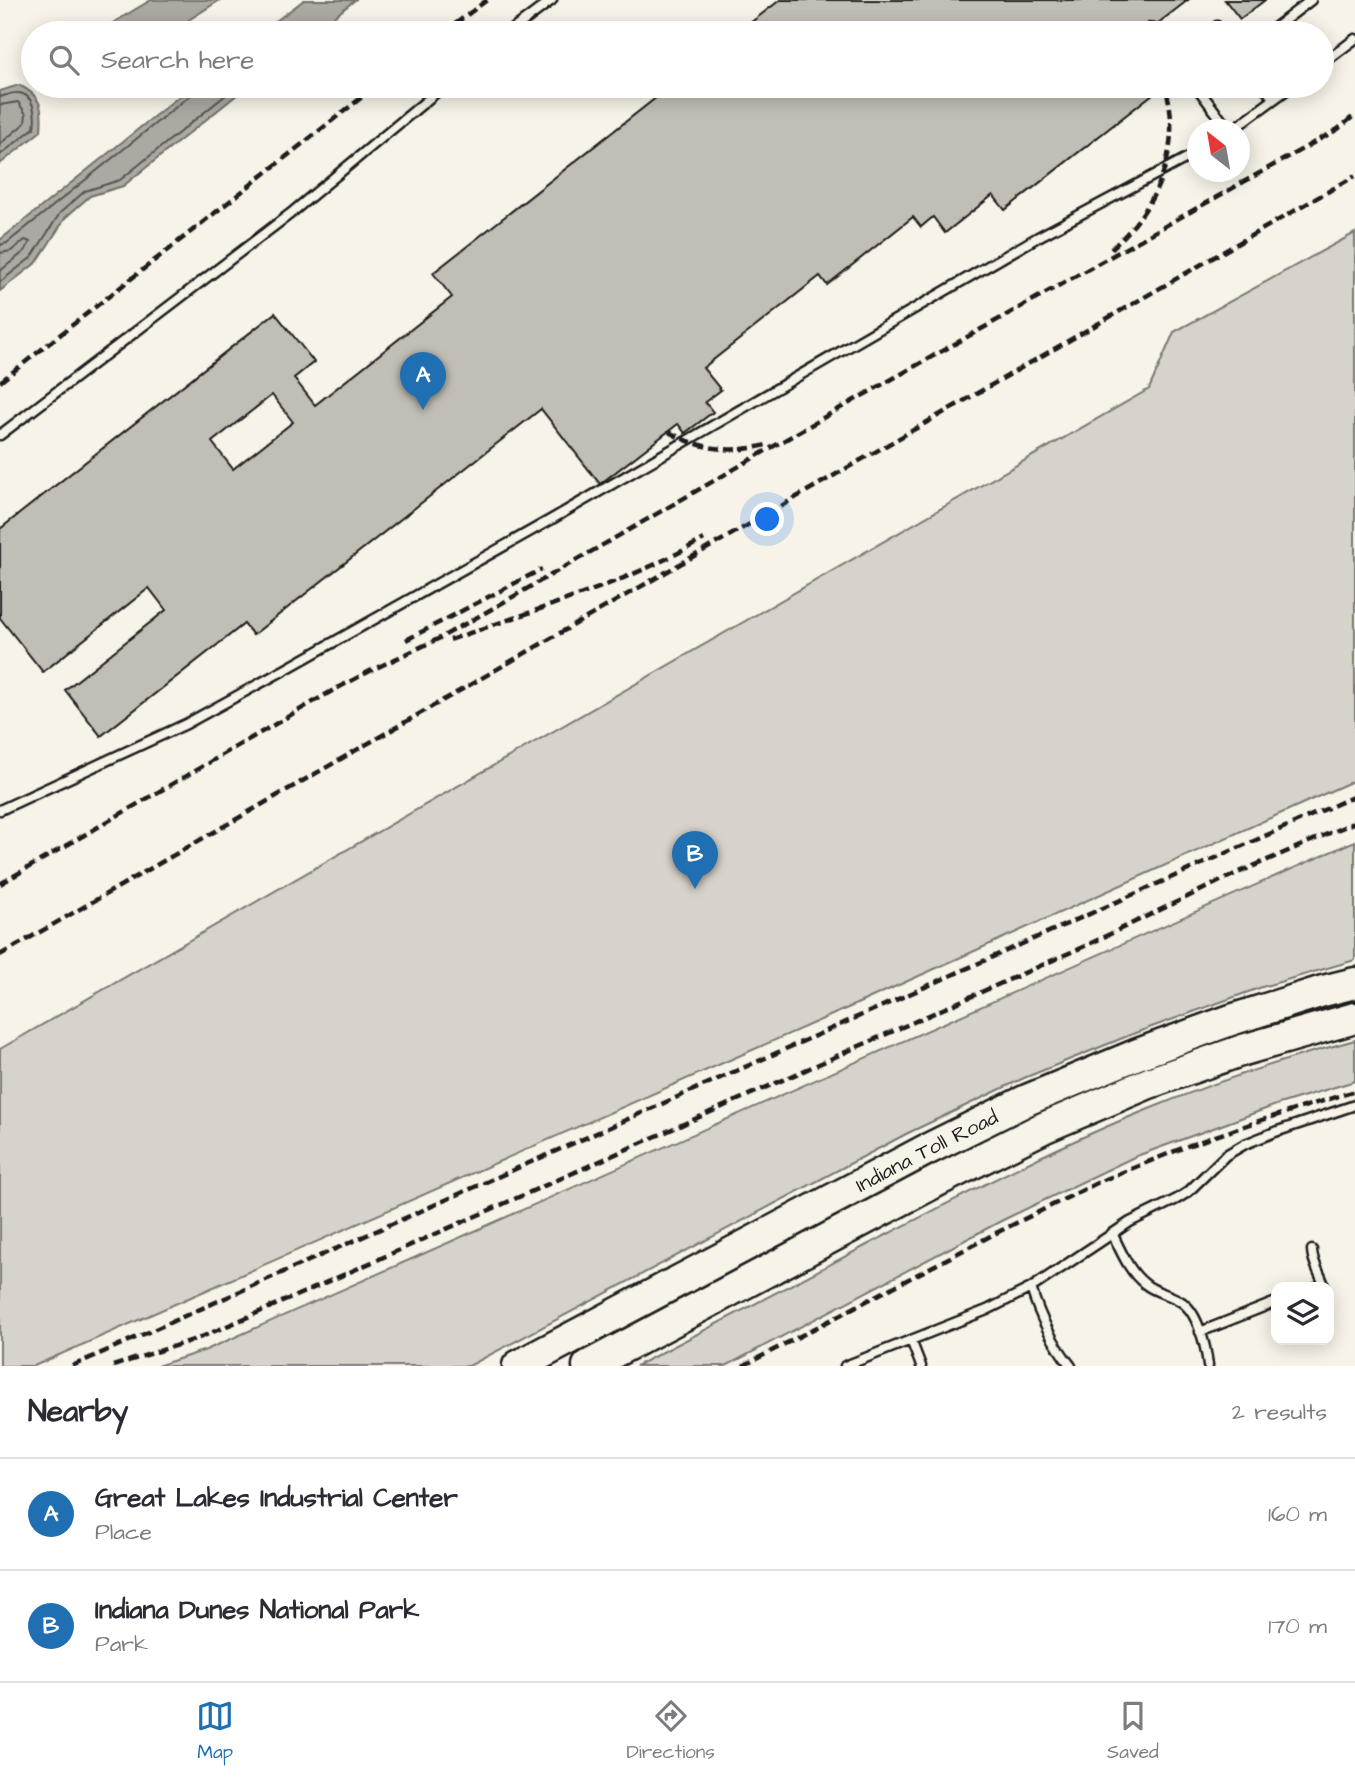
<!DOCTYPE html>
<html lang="en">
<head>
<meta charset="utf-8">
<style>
	:root { --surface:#fff; --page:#f2f2f3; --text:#2b2b33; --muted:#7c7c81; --line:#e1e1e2; --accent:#1f6fb2 }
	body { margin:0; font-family:"Architects Daughter",sans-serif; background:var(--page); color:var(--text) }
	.controls { position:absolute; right:21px; bottom:21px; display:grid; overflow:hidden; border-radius:14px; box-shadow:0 4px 18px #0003 }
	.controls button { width:63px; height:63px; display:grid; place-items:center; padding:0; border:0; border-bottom:2px solid var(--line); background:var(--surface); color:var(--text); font:35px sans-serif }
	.compass { position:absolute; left:1187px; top:119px; width:63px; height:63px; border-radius:50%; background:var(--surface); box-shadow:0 4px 18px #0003; rotate:329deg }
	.you { position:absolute; left:768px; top:520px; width:24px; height:24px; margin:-18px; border:5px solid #fff; border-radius:50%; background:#1a73e8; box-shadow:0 0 0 10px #1a73e833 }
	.badge { display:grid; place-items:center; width:46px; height:46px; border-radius:50%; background:var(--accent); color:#fff; font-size:23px; font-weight:700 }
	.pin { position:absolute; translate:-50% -58px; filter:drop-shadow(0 2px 4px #0008) }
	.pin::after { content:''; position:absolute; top:37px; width:24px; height:21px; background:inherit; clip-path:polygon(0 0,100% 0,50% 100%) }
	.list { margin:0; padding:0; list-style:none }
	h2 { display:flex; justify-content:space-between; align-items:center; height:91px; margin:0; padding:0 28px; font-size:30px }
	h2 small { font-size:23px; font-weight:400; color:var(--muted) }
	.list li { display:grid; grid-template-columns:46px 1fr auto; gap:21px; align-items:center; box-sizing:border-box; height:112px; padding:0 28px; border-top:2px solid var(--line) }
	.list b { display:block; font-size:26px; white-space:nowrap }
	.list p { margin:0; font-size:23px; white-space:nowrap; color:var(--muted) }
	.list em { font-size:23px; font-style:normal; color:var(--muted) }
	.icon { flex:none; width:38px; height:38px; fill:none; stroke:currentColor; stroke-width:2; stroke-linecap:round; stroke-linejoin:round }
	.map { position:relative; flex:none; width:1355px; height:1366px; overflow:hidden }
	.search { position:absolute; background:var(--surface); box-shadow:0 4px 18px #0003; left:21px; right:21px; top:21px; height:77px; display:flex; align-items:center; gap:18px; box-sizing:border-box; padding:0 24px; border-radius:38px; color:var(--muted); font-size:26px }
	.sheet { height:315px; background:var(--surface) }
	nav { display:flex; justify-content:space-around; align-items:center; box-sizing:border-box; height:98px; border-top:2px solid var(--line); background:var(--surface); font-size:19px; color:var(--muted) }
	nav a { display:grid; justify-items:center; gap:4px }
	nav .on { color:var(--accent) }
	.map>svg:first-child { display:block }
	.green { fill:#d7d3cb; stroke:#7a7874; stroke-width:2 }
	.water { fill:#aca9a2; stroke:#72716c; stroke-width:2 }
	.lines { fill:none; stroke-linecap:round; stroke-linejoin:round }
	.shore { stroke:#565452; stroke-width:2 }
	.building { fill:#c0beb5; stroke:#1c1c1c; stroke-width:2; fill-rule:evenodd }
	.lane-casing { stroke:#1c1c1c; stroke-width:13 }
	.highway-casing { stroke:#1c1c1c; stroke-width:35 }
	.lane { stroke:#f7f3e8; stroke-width:8 }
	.highway { stroke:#f7f3e8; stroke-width:30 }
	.rail { stroke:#1c1c1c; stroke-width:4.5; stroke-dasharray:10 5; stroke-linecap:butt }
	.labels { text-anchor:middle; stroke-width:7; stroke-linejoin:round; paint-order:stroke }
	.street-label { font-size:21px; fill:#1c1c1c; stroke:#f7f3e8 }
</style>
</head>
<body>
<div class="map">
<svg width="1355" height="1366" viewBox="0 0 1355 1366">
	<rect width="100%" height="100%" fill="#f7f3e8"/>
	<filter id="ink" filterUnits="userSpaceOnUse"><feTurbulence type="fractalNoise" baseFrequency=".0143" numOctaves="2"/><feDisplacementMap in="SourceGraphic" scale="14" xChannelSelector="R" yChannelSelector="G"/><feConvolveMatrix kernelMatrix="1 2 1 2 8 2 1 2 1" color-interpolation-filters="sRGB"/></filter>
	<g filter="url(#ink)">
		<path class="green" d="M 1355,233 L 1355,780 L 841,1011 L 34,1366 L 0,1366 L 0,1049 L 1149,389 L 1174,332 Z
			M 1355,841 L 1355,960 L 1262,987 L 1135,1033 L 1024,1078 L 906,1134 L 469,1366 L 157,1366 L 206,1350 Z
			M 1355,1040 L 1355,1081 L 1279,1104 L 1134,1157 L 1003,1220 L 726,1366 L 636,1366 C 720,1322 805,1278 890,1233 C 973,1190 1057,1146 1144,1111 C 1212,1083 1283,1059 1355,1040 Z"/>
		<path class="water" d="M 151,0 L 220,0 L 168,33 L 96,33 Z
			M 304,0 L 355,0 L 314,33 L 260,33 Z
			M 19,85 C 42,96 43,108 41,131 L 0,164 L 0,91 Z
			M 192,86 L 248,86 L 123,186 L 90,196 L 66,217 L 37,262 L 0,291 L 0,240 Z"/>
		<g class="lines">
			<path class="shore" d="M 0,97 C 5,96 13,92 18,93 C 35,94 36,116 34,128 L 0,155
				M 0,105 L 18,102 L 26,114 L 25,123 L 0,144
				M 0,245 L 7,243 L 192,94 L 195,86
				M 0,253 L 11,251 L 25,240 L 30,242 L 25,251 L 0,271
				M 0,282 L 32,257 L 60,213 L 85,191 L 120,180 L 237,86"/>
		</g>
		<path class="building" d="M 780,0 L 1188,0 L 1157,24 L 1154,22 L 1148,23 L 1146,26 L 1147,32 L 1146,33 L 737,33 Z
			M 1225,0 L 1265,0 L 1240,19 Z
			M 671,86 L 1163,86 L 1005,210 L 993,195 L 945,233 L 933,217 L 921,227 L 913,217 L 827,285 L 820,276 L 703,368 L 721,390 L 705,402 L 713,412 L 685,433 L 678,424 L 600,484 L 541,409 L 253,635 L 244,624 L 101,736 L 65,690 L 166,610 L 149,588 L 43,672 L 0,618 L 0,529 L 275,313 L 314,362 L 294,378 L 315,405 L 452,297 L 433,273 ZM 272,395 L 293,422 L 233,469 L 212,442 Z"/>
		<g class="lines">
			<g class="lane-casing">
				<path id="lane" d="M 1217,26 L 1222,33
					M 1152,28 L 1156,33
					M 508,33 L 552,0
					M 1268,33 L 1311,0
					M 1322,64 L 1355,39
					M 1196,86 L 1229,130
					M 1263,86 L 1274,99
					M 1232,130 L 1292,86
					M 0,435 L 290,214 L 444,86
					M 0,810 L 186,724 L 286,669 L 552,519 L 1038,237 L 1198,152
					M 1112,1233 C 1121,1251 1129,1272 1145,1284 C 1156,1293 1169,1294 1180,1301 C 1198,1311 1206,1347 1208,1366
					M 1312,1250 C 1312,1262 1320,1273 1324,1285 L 1317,1287
					M 1031,1288 C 1040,1318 1052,1342 1071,1366
					M 1200,1332 L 1276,1302
					M 911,1340 L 921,1366
					M 845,1366 L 987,1310 L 1031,1288 L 1130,1222 L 1177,1199 L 1188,1192 L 1226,1155 L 1245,1144 L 1275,1132 L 1355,1105"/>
			</g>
			<g class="highway-casing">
				<g id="highway">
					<path id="s1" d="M 518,1366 L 924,1151 L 1027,1100 L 1138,1054 L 1231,1020 L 1323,991 L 1355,983"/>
					<path d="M 588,1366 L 939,1180 L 1043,1128 L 1149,1083 L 1243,1050 L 1355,1018"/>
				</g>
			</g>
			<use href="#lane" class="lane"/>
			<use href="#highway" class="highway"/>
			<path class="rail" d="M 443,33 L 487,0
				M 1111,249 C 1157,208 1184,147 1165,86
				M 0,382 L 376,86
				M 669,432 C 699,449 732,454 766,445
				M 406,640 L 542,569
				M 450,640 C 536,609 624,585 704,539
				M 0,884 L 332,691 L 372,670 L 438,639 L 497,606 L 828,415 L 1338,129 L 1355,115
				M 0,955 L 1355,176
				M 72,1366 L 1355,796
				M 113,1366 L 199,1338 L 264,1310 L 1085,946 L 1233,875 L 1355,822
				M 743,1366 L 998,1232 L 1101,1181 L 1190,1145 L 1259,1121 L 1355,1091"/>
		</g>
	</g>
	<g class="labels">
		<g class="street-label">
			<text dy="7" stroke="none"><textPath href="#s1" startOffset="462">Indiana Toll Road</textPath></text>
		</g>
	</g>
</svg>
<div class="controls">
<button><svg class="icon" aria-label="layers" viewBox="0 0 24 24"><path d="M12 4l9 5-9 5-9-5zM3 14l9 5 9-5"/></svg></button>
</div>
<svg class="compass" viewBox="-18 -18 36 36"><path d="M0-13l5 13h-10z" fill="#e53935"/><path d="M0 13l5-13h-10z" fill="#7c7c81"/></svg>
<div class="you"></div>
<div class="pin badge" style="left:423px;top:410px">A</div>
<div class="pin badge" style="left:695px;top:889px">B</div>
<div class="search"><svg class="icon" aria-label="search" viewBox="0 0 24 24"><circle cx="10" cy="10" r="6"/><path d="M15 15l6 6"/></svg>Search here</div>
</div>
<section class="sheet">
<h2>Nearby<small>2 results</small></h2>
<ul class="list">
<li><span class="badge">A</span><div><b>Great Lakes Industrial Center</b><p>Place</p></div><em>160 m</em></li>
<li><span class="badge">B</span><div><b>Indiana Dunes National Park</b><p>Park</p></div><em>170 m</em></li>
</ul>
</section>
<nav>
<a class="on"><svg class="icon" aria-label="map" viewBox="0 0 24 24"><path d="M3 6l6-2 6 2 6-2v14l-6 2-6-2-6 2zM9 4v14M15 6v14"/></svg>Map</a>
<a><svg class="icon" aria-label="directions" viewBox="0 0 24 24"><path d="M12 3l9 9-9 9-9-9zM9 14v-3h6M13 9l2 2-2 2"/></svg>Directions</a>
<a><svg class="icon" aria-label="saved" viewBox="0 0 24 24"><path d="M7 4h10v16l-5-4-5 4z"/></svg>Saved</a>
</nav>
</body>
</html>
